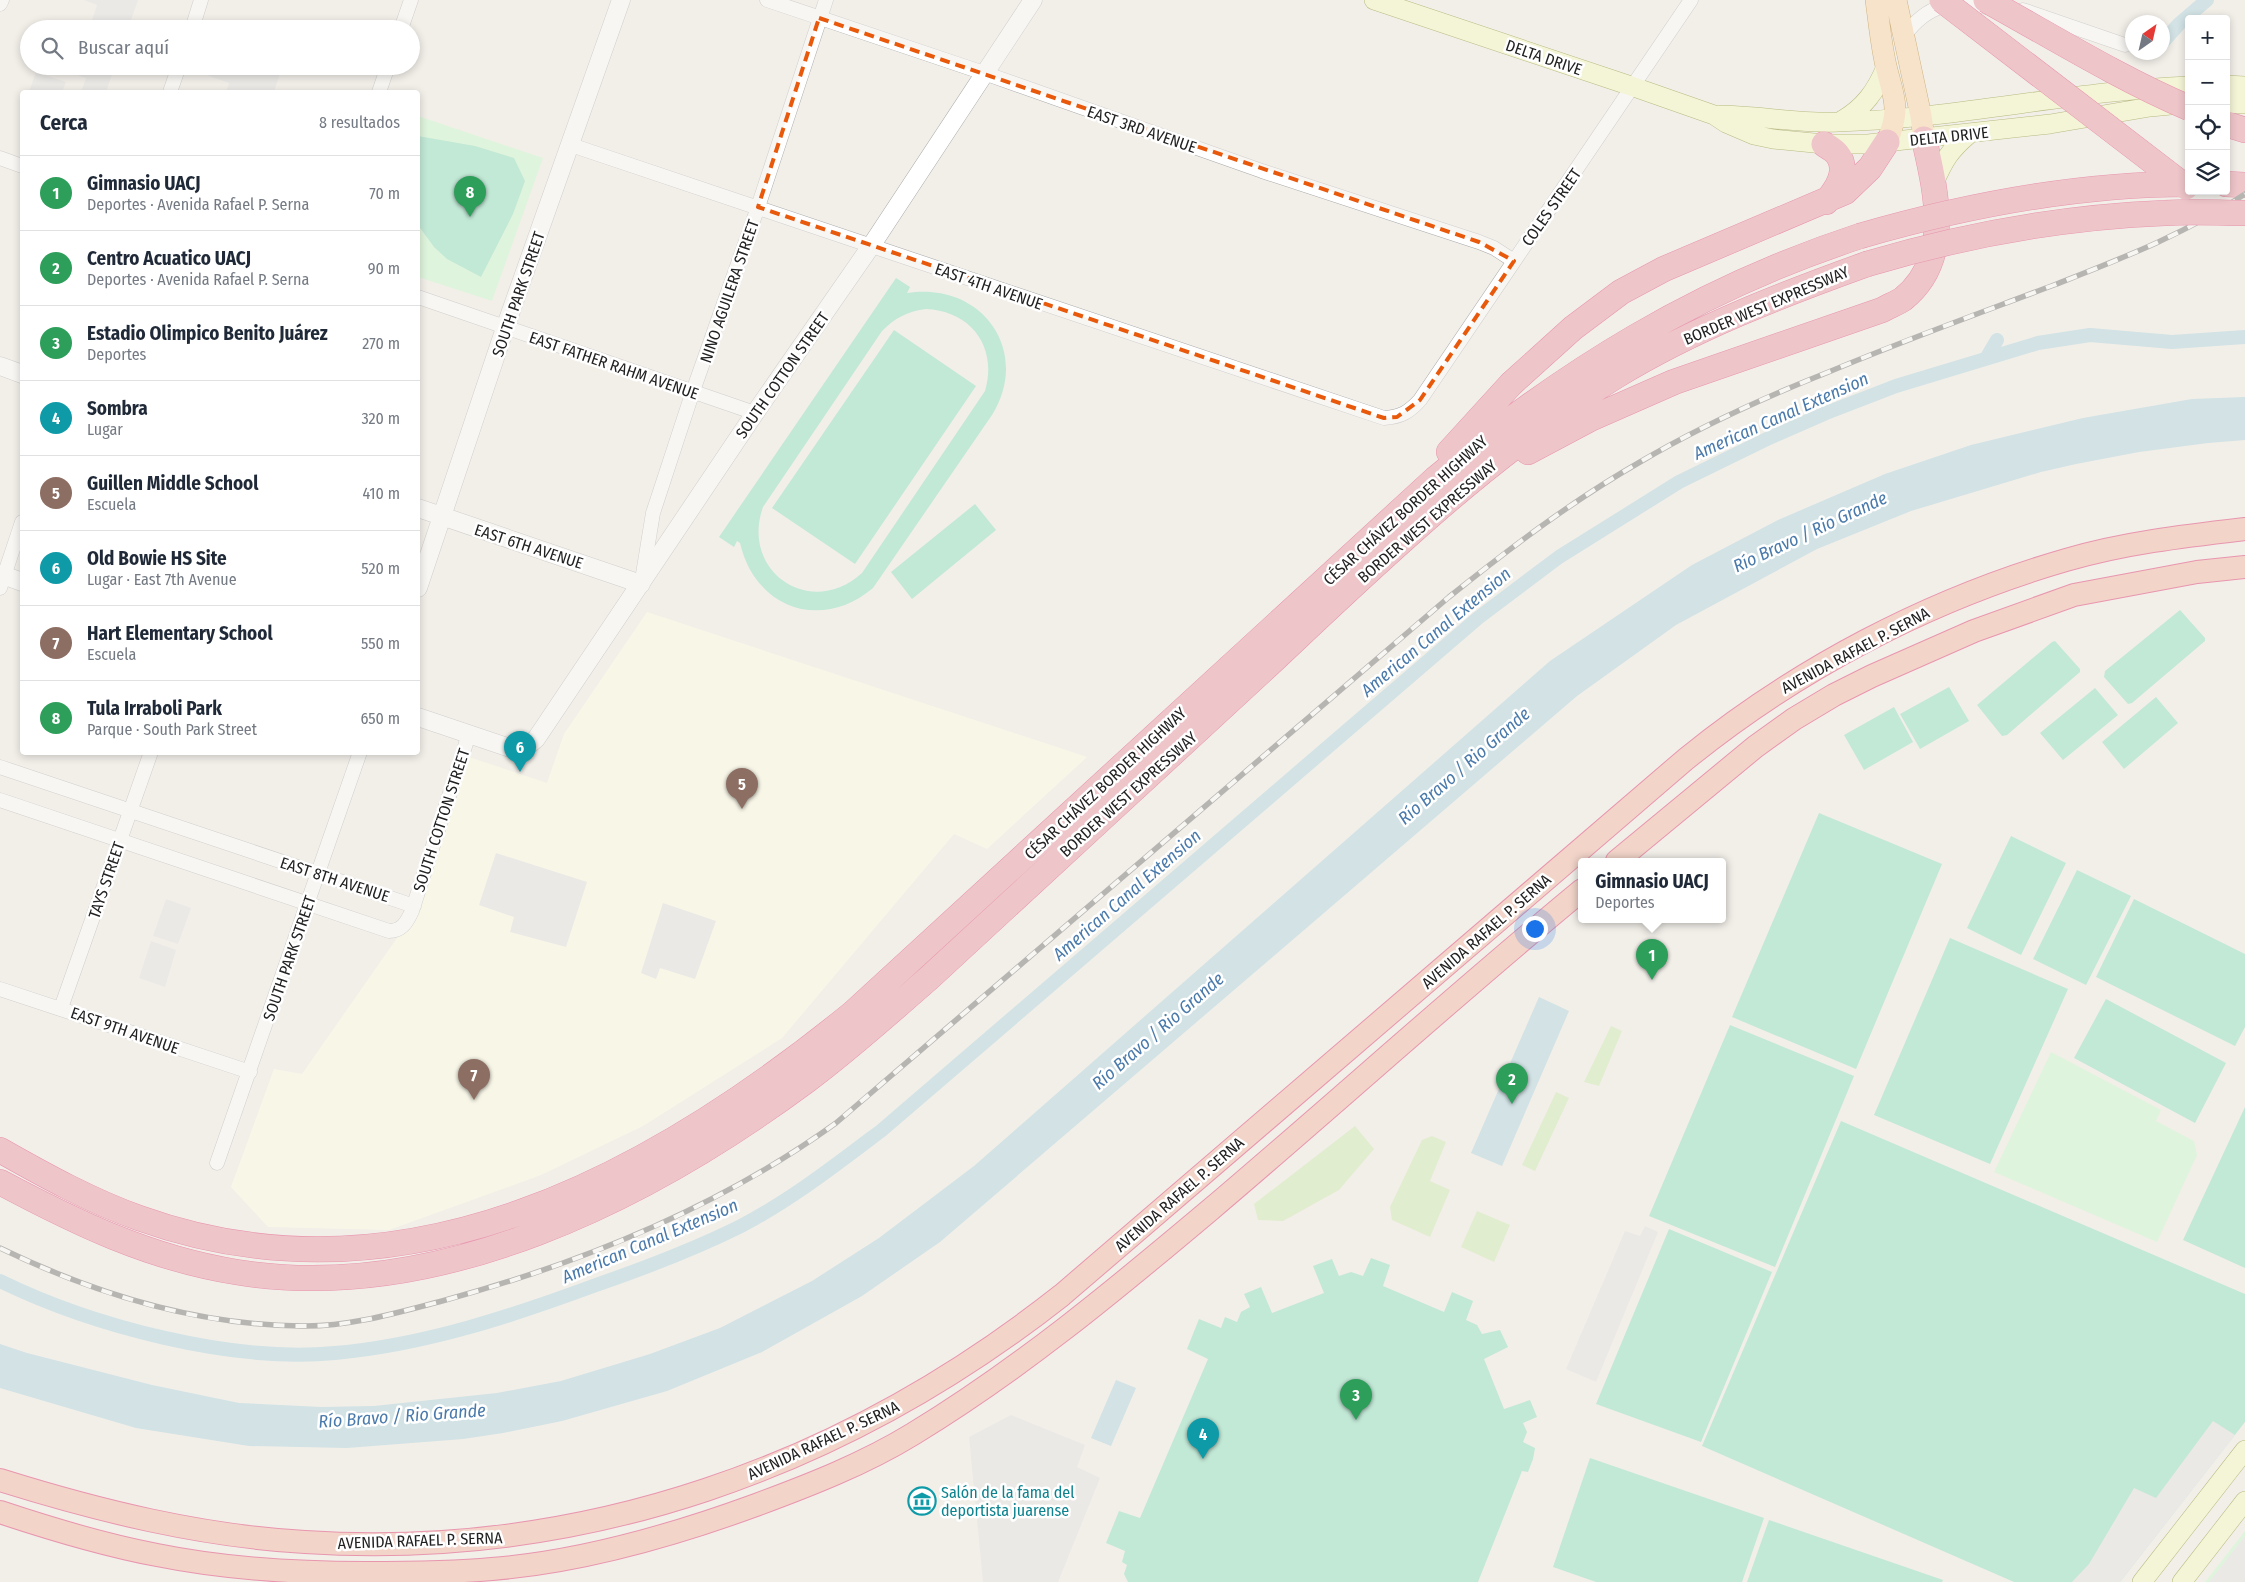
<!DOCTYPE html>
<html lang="es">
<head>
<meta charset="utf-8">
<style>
	:root { --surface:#fff; --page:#f6f6f7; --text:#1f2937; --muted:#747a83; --line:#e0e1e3; --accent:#7c3aed }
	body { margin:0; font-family:"Fira Sans Condensed",sans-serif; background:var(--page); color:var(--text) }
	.controls { position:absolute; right:15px; top:15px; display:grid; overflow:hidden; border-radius:5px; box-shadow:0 2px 8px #0003 }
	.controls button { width:45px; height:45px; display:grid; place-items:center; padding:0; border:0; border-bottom:1px solid var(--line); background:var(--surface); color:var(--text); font:25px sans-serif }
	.compass { position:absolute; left:2125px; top:15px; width:45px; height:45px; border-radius:50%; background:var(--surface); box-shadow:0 2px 8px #0003; rotate:34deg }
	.you { position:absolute; left:1534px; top:928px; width:18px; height:18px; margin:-12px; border:4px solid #fff; border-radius:50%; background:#1a73e8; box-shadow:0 0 0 8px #1a73e833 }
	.badge { display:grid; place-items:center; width:32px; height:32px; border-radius:50%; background:var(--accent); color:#fff; font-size:16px; font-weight:700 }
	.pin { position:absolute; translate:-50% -41px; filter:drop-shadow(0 1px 2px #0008) }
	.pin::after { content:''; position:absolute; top:26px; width:18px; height:15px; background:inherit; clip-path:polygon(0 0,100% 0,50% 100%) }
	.popup { position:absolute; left:1578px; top:858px; width:148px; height:65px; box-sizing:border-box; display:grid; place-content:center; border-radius:5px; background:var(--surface); filter:drop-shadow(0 1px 4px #0005); font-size:16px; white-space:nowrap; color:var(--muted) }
	.popup b { font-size:19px; color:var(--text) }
	.popup::after { content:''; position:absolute; left:50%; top:100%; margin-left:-10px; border:10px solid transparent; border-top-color:var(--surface) }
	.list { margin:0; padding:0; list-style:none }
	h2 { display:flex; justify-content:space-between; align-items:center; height:65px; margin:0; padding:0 20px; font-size:21px }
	h2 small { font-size:16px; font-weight:400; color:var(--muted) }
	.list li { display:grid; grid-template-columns:32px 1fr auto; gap:15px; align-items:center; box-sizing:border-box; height:75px; padding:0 20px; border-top:1px solid var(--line) }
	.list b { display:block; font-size:19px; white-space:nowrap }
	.list p { margin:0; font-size:16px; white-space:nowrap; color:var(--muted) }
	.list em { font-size:16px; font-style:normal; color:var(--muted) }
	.icon { flex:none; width:28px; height:28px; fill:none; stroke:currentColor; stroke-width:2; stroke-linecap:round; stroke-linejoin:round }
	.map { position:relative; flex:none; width:2245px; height:1582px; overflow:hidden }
	.search { position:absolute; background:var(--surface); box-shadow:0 2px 8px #0003; left:20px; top:20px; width:400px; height:55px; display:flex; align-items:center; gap:12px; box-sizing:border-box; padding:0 18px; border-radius:28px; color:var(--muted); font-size:19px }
	.panel { position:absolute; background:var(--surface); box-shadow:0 2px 8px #0003; left:20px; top:90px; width:400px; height:665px; border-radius:5px }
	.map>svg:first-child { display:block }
	.education { fill:#ffffe5 }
	.grass { fill:#cdebb0 }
	.park { fill:#c8facc }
	.pitch { fill:#88e0be; fill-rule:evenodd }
	.parking { fill:#e2e2e2 }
	.water { fill:#aad3df }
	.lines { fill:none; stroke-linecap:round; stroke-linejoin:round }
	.canal { stroke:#aad3df; stroke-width:14 }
	.minor-casing { stroke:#a9a9a9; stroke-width:15 }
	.tertiary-casing { stroke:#a9a9a9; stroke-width:19 }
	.secondary-casing { stroke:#707d05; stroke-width:20 }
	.primary-casing { stroke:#a06b00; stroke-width:22 }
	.trunk-casing { stroke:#dc2a67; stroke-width:24 }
	.motorway-casing { stroke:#dc2a67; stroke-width:26 }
	.minor { stroke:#fff; stroke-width:14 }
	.tertiary { stroke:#fff; stroke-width:18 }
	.secondary { stroke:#f7fabf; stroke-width:19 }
	.primary { stroke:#fcd6a4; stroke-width:21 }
	.trunk { stroke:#f2b4a3; stroke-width:22 }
	.motorway { stroke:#e892a2; stroke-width:25 }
	.rail-casing { stroke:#707070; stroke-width:5.5 }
	.rail { stroke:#fff; stroke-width:4; stroke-dasharray:11; stroke-linecap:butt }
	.motorway-bridge-casing { stroke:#dc2a67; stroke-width:26; stroke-linecap:butt }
	.motorway-bridge { stroke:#e892a2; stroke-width:25 }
	.marked { fill:none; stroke:#e8590c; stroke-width:4; stroke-dasharray:10 6; stroke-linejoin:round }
	.labels { text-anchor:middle; stroke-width:5; stroke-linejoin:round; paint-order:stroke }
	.street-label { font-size:16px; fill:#222; stroke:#fff }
	.culture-label { font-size:16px; fill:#0d838f; stroke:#fff; text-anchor:start }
	.water-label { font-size:18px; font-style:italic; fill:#4a7aab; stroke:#fff }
</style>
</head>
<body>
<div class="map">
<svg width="2245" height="1582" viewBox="0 0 2245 1582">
	<rect width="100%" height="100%" fill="#f2efe9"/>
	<path class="education" d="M 647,612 L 1087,757 L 987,849 L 954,834 L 782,1038 L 643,1126 L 541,1175 L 389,1230 L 268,1227 L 231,1187 L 274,1069 L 302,1074 L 397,938 L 416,920 L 469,757 L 547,783 L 564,734 Z"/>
	<path class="grass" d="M 1611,1026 L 1622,1031 L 1599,1086 L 1584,1082 Z
		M 1556,1092 L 1569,1098 L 1535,1171 L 1522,1165 Z
		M 1355,1126 L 1374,1149 L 1339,1190 L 1283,1221 L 1258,1220 L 1254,1204 Z
		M 1432,1136 L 1446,1142 L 1430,1181 L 1450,1190 L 1430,1237 L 1392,1220 L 1390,1207 L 1422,1140 Z
		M 1477,1211 L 1510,1225 L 1494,1262 L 1461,1247 Z"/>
	<path class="park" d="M 418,116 L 543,158 L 492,301 L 418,277 Z
		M 2051,1052 L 2161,1110 L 2156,1121 L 2194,1141 L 2197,1155 L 2157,1242 L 1994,1172 Z
		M 2245,1531 L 2245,1582 L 2205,1582 Z"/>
	<path class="pitch" d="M 418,136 L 475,146 L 514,158 L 525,181 L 513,214 L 481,277 L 447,259 L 434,247 L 418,225 Z
		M 896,278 L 910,287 L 907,293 C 981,281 1032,350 992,415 L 873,588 C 821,632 755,608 740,543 L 737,541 L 734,547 L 719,537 ZM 926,309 C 971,311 998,347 985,391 L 862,573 C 810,620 740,571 763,507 L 882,331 C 895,318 908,311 926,309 Z
		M 894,330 L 976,386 L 855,564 L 772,508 Z
		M 975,504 L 996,530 L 912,599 L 891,572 Z
		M 2180,610 L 2205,638 L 2205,641 L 2132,703 L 2128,704 L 2104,677 L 2105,671 Z
		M 2055,641 L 2080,669 L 2080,672 L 2007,735 L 2002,736 L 1977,705 L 2052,642 Z
		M 1949,687 L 1969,721 L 1920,749 L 1900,714 Z
		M 2095,688 L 2118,715 L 2063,760 L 2040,733 Z
		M 2156,697 L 2178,723 L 2124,769 L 2102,742 Z
		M 1894,707 L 1913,742 L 1864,770 L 1844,735 Z
		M 1819,813 L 1942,864 L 1856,1069 L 1732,1017 Z
		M 2011,836 L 2066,863 L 2021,955 L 1967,928 Z
		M 2077,870 L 2131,896 L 2086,985 L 2033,959 Z
		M 2134,899 L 2245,954 L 2245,1027 L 2235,1046 L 2096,977 Z
		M 1950,938 L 2068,989 L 1990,1164 L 1874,1115 Z
		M 2106,999 L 2226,1063 L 2195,1123 L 2074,1058 Z
		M 1730,1025 L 1854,1076 L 1775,1267 L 1649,1216 Z
		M 2245,1107 L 2245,1268 L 2183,1240 Z
		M 1841,1121 L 2245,1294 L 2245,1422 L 2120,1582 L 2014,1582 L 1702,1446 Z
		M 1669,1229 L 1772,1272 L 1701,1442 L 1596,1404 Z
		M 1371,1258 L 1390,1265 L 1383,1286 L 1444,1312 L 1452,1292 L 1473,1301 L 1466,1320 L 1477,1325 L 1482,1334 L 1500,1330 L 1508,1347 L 1484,1359 L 1504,1409 L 1530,1400 L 1537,1417 L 1523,1423 L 1527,1432 L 1523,1442 L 1535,1448 L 1533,1459 L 1528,1472 L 1522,1471 L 1478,1582 L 1128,1582 L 1124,1574 L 1127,1565 L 1122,1562 L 1125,1551 L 1106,1543 L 1119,1511 L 1140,1518 L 1208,1359 L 1187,1349 L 1199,1319 L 1221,1328 L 1225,1317 L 1237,1322 L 1241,1312 L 1250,1307 L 1244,1294 L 1261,1287 L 1272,1313 L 1324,1293 L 1313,1266 L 1332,1259 L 1339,1276 L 1351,1272 L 1363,1276 Z
		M 1590,1458 L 1764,1518 L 1742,1582 L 1596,1582 L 1553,1567 Z
		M 1769,1520 L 1943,1580 L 1942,1582 L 1747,1582 Z"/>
	<path class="parking" d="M 84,0 L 138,0 L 128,29 L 89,29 L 97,5 Z
		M 76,66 L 115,66 L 106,92 L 81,92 L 86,78 L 74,74 Z
		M 204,66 L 279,66 L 282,67 L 274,92 L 226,92 L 229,83 L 201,73 Z
		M 36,72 L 66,82 L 62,92 L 29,92 Z
		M 496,853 L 587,882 L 566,947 L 510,932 L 514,917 L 479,905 Z
		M 166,899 L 191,908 L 178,944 L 153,936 Z
		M 663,903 L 716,921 L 695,979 L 660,968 L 656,979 L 641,973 Z
		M 151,941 L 176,950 L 165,987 L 139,978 Z
		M 1645,1226 L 1658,1232 L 1596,1382 L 1566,1369 L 1625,1231 L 1640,1236 Z
		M 1011,1415 L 1085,1445 L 1077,1467 L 1100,1478 L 1058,1582 L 983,1582 L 969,1437 Z
		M 2213,1421 L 2235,1435 L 2120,1582 L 2072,1582 L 2089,1564 L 2134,1488 L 2156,1498 Z
		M 2245,1536 L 2245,1582 L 2209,1582 Z"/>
	<path class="water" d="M 2245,397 L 2245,440 L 2208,443 L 2139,452 L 2076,464 L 2041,472 L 1911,511 L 1817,549 L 1676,625 L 1577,696 L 940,1242 L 862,1296 L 762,1352 L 667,1391 L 562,1421 L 503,1433 L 463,1439 L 347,1448 L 249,1446 L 136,1428 L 0,1388 L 0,1344 L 27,1353 L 152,1385 L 239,1403 L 322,1407 L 374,1406 L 497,1393 L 561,1381 L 650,1354 L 720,1328 L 812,1281 L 879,1238 L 974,1166 L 1550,661 L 1692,565 L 1778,520 L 1885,474 L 1971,445 L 2083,418 L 2192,399 Z
		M 1539,997 L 1569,1011 L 1502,1166 L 1471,1153 Z
		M 1116,1380 L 1136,1388 L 1111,1446 L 1091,1438 Z"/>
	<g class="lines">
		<path class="canal" d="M 2162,43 L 2179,24 L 2207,0
			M 1987,357 L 1997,340
			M 0,1281 C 92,1326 232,1363 335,1353 C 425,1345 512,1316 596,1285 C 645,1268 695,1249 741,1226 C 791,1200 837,1164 882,1130 L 1478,618 L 1559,557 L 1679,482 L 1769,438 L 1826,413 L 1896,386 L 2038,343 L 2090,335 L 2172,342 L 2245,337"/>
		<g class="minor-casing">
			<path id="minor" d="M 767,0 L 984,73 L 1262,171 L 1479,242 L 1494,248 L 1514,261
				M 0,4 L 2,0
				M 2023,10 L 2125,45
				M 192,29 L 201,0
				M 401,29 L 411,0
				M 1904,36 C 1930,1 1953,1 1993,8
				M 170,92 L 179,66
				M 379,92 L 388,66
				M 571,145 L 1384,418 C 1401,417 1409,412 1420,400 L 1691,0
				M 0,158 L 22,166
				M 418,297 L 755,413
				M 642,580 L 653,513 L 693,391 L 758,207 L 826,0
				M 0,588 L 22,522
				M 0,767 L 414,906
				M 0,800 L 389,931 C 402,931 407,922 412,911 L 469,734
				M 0,989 L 250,1072
				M 61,1008 L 151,752
				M 217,1163 L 360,752"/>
		</g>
		<g class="tertiary-casing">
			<path id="tertiary" d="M 0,366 L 22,374
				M 418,508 L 641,584
				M 0,574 L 22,582
				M 418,588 L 505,328 L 621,0
				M 418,717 L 510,748 L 526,747 L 536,739 L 755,413 L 871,246 L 1033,0"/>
		</g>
		<g class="secondary-casing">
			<path id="secondary" d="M 1374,0 L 1634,87 L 1714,115 L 1726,123 L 1754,135 L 1773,139 L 1824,144 L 1868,144 L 2050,124 L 2150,107 L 2181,104
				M 2226,85 L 2245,86
				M 2226,103 L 2245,104
				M 1717,115 C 1758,115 1798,124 1838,122 C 1956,119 2071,91 2189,86
				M 1841,121 C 1864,108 1876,91 1886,67
				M 1934,183 C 1944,160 1950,150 1969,134
				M 2142,1582 L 2245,1450
				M 2182,1582 L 2245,1501"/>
		</g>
		<g class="primary-casing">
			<path id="primary" d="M 1876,0 C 1879,22 1881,44 1886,66 C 1894,99 1901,108 1887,142
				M 1896,0 L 1921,116 L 1924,139"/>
		</g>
		<g class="trunk-casing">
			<path id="trunk" d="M 1617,861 L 1755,747 L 1794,719 L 1834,695 L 1872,676 L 1974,631 L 2074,595 L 2197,572 L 2245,567
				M 0,1480 C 99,1511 201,1536 305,1542 C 584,1560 844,1467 1062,1295 L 1686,759 C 1797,669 1928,600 2066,560 C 2124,543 2185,536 2245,529
				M 0,1512 C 51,1529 104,1545 157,1555 C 226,1569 295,1573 365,1573 C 407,1573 450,1573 492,1569 C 580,1562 674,1535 756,1505 C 810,1485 864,1464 913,1434 C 1020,1369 1115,1290 1210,1210 C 1335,1104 1456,994 1582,890"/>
		</g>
		<g class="motorway-casing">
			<path id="motorway" d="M 2226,124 L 2245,130
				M 1824,144 C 1828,147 1834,150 1837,154 C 1850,170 1837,189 1826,202
				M 2226,184 L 2245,185
				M 1449,452 L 1511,384 L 1573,328 L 1621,292 L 1664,269 L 1845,192 L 1870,168 L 1887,142
				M 1528,452 L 1592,418 L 1674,382 L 1882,310 C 1889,306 1897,303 1903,299 C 1953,259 1936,192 1924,139
				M 0,1150 C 44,1175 91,1201 139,1218 C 403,1313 652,1177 853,1013 L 1435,479 C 1565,371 1698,289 1860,236
				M 0,1182 C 77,1223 149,1258 236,1272 C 438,1305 648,1198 806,1081 C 849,1049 889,1013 929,978 C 1040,875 1152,773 1263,670 C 1375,565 1485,457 1616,376 C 1695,328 1781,295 1867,264"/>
		</g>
		<use href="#minor" class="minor"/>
		<use href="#tertiary" class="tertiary"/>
		<use href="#secondary" class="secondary"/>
		<use href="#primary" class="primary"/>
		<use href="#trunk" class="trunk"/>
		<use href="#motorway" class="motorway"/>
		<g class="rail-casing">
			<path id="rail" d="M 0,1248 C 95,1294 195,1325 301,1326 C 349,1327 396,1313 442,1301 C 582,1263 718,1208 836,1123 L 1449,597 C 1510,548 1572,501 1640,462 C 1701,426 1765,397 1831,371 C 1905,340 1980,313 2054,285 C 2120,259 2186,234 2245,194"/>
		</g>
		<use href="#rail" class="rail"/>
		<g class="motorway-bridge-casing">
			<path id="motorway-bridge" d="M 1942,0 L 2186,187
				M 1986,0 C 2053,37 2119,78 2189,108
				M 1860,236 C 1967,205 2077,184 2189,184
				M 1867,264 C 1964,235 2064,217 2165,213 C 2192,211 2219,213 2245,213"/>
		</g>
		<use href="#motorway-bridge" class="motorway-bridge"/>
	</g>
	<path d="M0 0H2245V1582H0ZM 819,18 L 1479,242 L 1514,261 L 1420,400 L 1397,417 L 1384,418 L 758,207 Z" fill="#f2efe9" fill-opacity=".55" fill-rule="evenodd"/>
	<path class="marked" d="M 819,18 L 1479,242 L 1514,261 L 1420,400 L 1397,417 L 1384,418 L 758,207 Z"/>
	<defs>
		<g id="museum-ring" transform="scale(1.4375)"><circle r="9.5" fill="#fff" stroke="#0f9aa8" stroke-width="1.5"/><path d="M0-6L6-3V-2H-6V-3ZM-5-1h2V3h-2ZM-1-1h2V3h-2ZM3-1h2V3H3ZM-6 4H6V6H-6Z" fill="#0f9aa8"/></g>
	</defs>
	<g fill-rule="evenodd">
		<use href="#museum-ring" x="922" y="1501"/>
	</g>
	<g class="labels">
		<g class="street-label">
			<text transform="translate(1544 57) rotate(19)" y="6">DELTA DRIVE</text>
			<text transform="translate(1142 129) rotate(19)" y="6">EAST 3RD AVENUE</text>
			<text transform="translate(1949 136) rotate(-6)" y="6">DELTA DRIVE</text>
			<text transform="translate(1551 207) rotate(-55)" y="6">COLES STREET</text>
			<text transform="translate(989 286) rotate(19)" y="6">EAST 4TH AVENUE</text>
			<text transform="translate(729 291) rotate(-71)" y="6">NINO AGUILERA STREET</text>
			<text transform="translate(518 294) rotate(-71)" y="6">SOUTH PARK STREET</text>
			<text transform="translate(1766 305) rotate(-23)" y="6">BORDER WEST EXPRESSWAY</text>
			<text transform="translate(614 365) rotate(19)" y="6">EAST FATHER RAHM AVENUE</text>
			<text transform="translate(782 375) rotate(-55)" y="6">SOUTH COTTON STREET</text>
			<text transform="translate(1405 510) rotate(-42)" y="6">CÉSAR CHÁVEZ BORDER HIGHWAY</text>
			<text transform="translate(1427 521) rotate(-41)" y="6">BORDER WEST EXPRESSWAY</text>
			<text transform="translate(529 546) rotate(18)" y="6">EAST 6TH AVENUE</text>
			<text transform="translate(1855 650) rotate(-28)" y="6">AVENIDA RAFAEL P. SERNA</text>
			<text transform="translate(1105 783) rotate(-43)" y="6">CÉSAR CHÁVEZ BORDER HIGHWAY</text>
			<text transform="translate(1128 794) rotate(-42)" y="6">BORDER WEST EXPRESSWAY</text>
			<text transform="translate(441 820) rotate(-72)" y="6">SOUTH COTTON STREET</text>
			<text transform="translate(335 879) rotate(18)" y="6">EAST 8TH AVENUE</text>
			<text transform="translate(106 880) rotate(-71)" y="6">TAYS STREET</text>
			<text transform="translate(1486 931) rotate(-41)" y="6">AVENIDA RAFAEL P. SERNA</text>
			<text transform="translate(289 958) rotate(-71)" y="6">SOUTH PARK STREET</text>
			<text transform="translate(125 1030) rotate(19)" y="6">EAST 9TH AVENUE</text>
			<text transform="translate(1179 1194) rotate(-41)" y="6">AVENIDA RAFAEL P. SERNA</text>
			<text transform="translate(823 1440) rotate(-25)" y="6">AVENIDA RAFAEL P. SERNA</text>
			<text transform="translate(420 1540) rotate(-2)" y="6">AVENIDA RAFAEL P. SERNA</text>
		</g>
		<g class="culture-label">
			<text x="941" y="1498">Salón de la fama del<tspan x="941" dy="18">deportista juarense</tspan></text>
		</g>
		<g class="water-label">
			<text transform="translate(1781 416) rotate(-24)" y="6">American Canal Extension</text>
			<text transform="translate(1810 532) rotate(-25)" y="6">Río Bravo / Rio Grande</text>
			<text transform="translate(1436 632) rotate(-40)" y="6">American Canal Extension</text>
			<text transform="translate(1464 766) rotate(-41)" y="6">Río Bravo / Rio Grande</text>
			<text transform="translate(1127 895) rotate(-41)" y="6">American Canal Extension</text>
			<text transform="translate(1158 1031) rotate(-41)" y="6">Río Bravo / Rio Grande</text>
			<text transform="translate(650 1241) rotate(-23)" y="6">American Canal Extension</text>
			<text transform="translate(402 1416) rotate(-4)" y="6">Río Bravo / Rio Grande</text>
		</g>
	</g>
</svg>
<div class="controls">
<button>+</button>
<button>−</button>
<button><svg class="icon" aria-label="locate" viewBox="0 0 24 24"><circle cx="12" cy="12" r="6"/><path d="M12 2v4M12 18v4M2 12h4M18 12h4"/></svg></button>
<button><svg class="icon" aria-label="layers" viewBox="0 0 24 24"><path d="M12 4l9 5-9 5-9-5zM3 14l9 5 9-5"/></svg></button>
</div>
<svg class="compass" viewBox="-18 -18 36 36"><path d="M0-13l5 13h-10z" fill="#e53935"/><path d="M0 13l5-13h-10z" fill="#747a83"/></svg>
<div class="you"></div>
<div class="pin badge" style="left:1652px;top:980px;background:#2e9e5b">1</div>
<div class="popup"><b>Gimnasio UACJ</b>Deportes</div>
<div class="pin badge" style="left:1512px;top:1104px;background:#2e9e5b">2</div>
<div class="pin badge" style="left:1356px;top:1420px;background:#2e9e5b">3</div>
<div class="pin badge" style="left:1203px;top:1459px;background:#0f9aa8">4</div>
<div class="pin badge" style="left:742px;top:809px;background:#8d6e63">5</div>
<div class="pin badge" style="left:520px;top:772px;background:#0f9aa8">6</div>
<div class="pin badge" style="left:474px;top:1100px;background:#8d6e63">7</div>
<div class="pin badge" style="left:470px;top:217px;background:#2e9e5b">8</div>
<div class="search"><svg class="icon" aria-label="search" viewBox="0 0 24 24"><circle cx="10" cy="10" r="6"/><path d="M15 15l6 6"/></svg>Buscar aquí</div>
<section class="panel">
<h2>Cerca<small>8 resultados</small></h2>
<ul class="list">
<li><span class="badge" style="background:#2e9e5b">1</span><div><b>Gimnasio UACJ</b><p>Deportes · Avenida Rafael P. Serna</p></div><em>70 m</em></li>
<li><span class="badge" style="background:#2e9e5b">2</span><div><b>Centro Acuatico UACJ</b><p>Deportes · Avenida Rafael P. Serna</p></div><em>90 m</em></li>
<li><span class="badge" style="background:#2e9e5b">3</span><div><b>Estadio Olimpico Benito Juárez</b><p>Deportes</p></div><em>270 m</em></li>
<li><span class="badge" style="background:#0f9aa8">4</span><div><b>Sombra</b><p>Lugar</p></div><em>320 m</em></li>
<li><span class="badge" style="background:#8d6e63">5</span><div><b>Guillen Middle School</b><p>Escuela</p></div><em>410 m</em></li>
<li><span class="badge" style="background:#0f9aa8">6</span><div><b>Old Bowie HS Site</b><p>Lugar · East 7th Avenue</p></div><em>520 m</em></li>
<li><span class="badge" style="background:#8d6e63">7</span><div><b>Hart Elementary School</b><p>Escuela</p></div><em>550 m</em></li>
<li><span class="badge" style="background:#2e9e5b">8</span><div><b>Tula Irraboli Park</b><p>Parque · South Park Street</p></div><em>650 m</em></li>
</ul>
</section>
</div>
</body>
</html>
